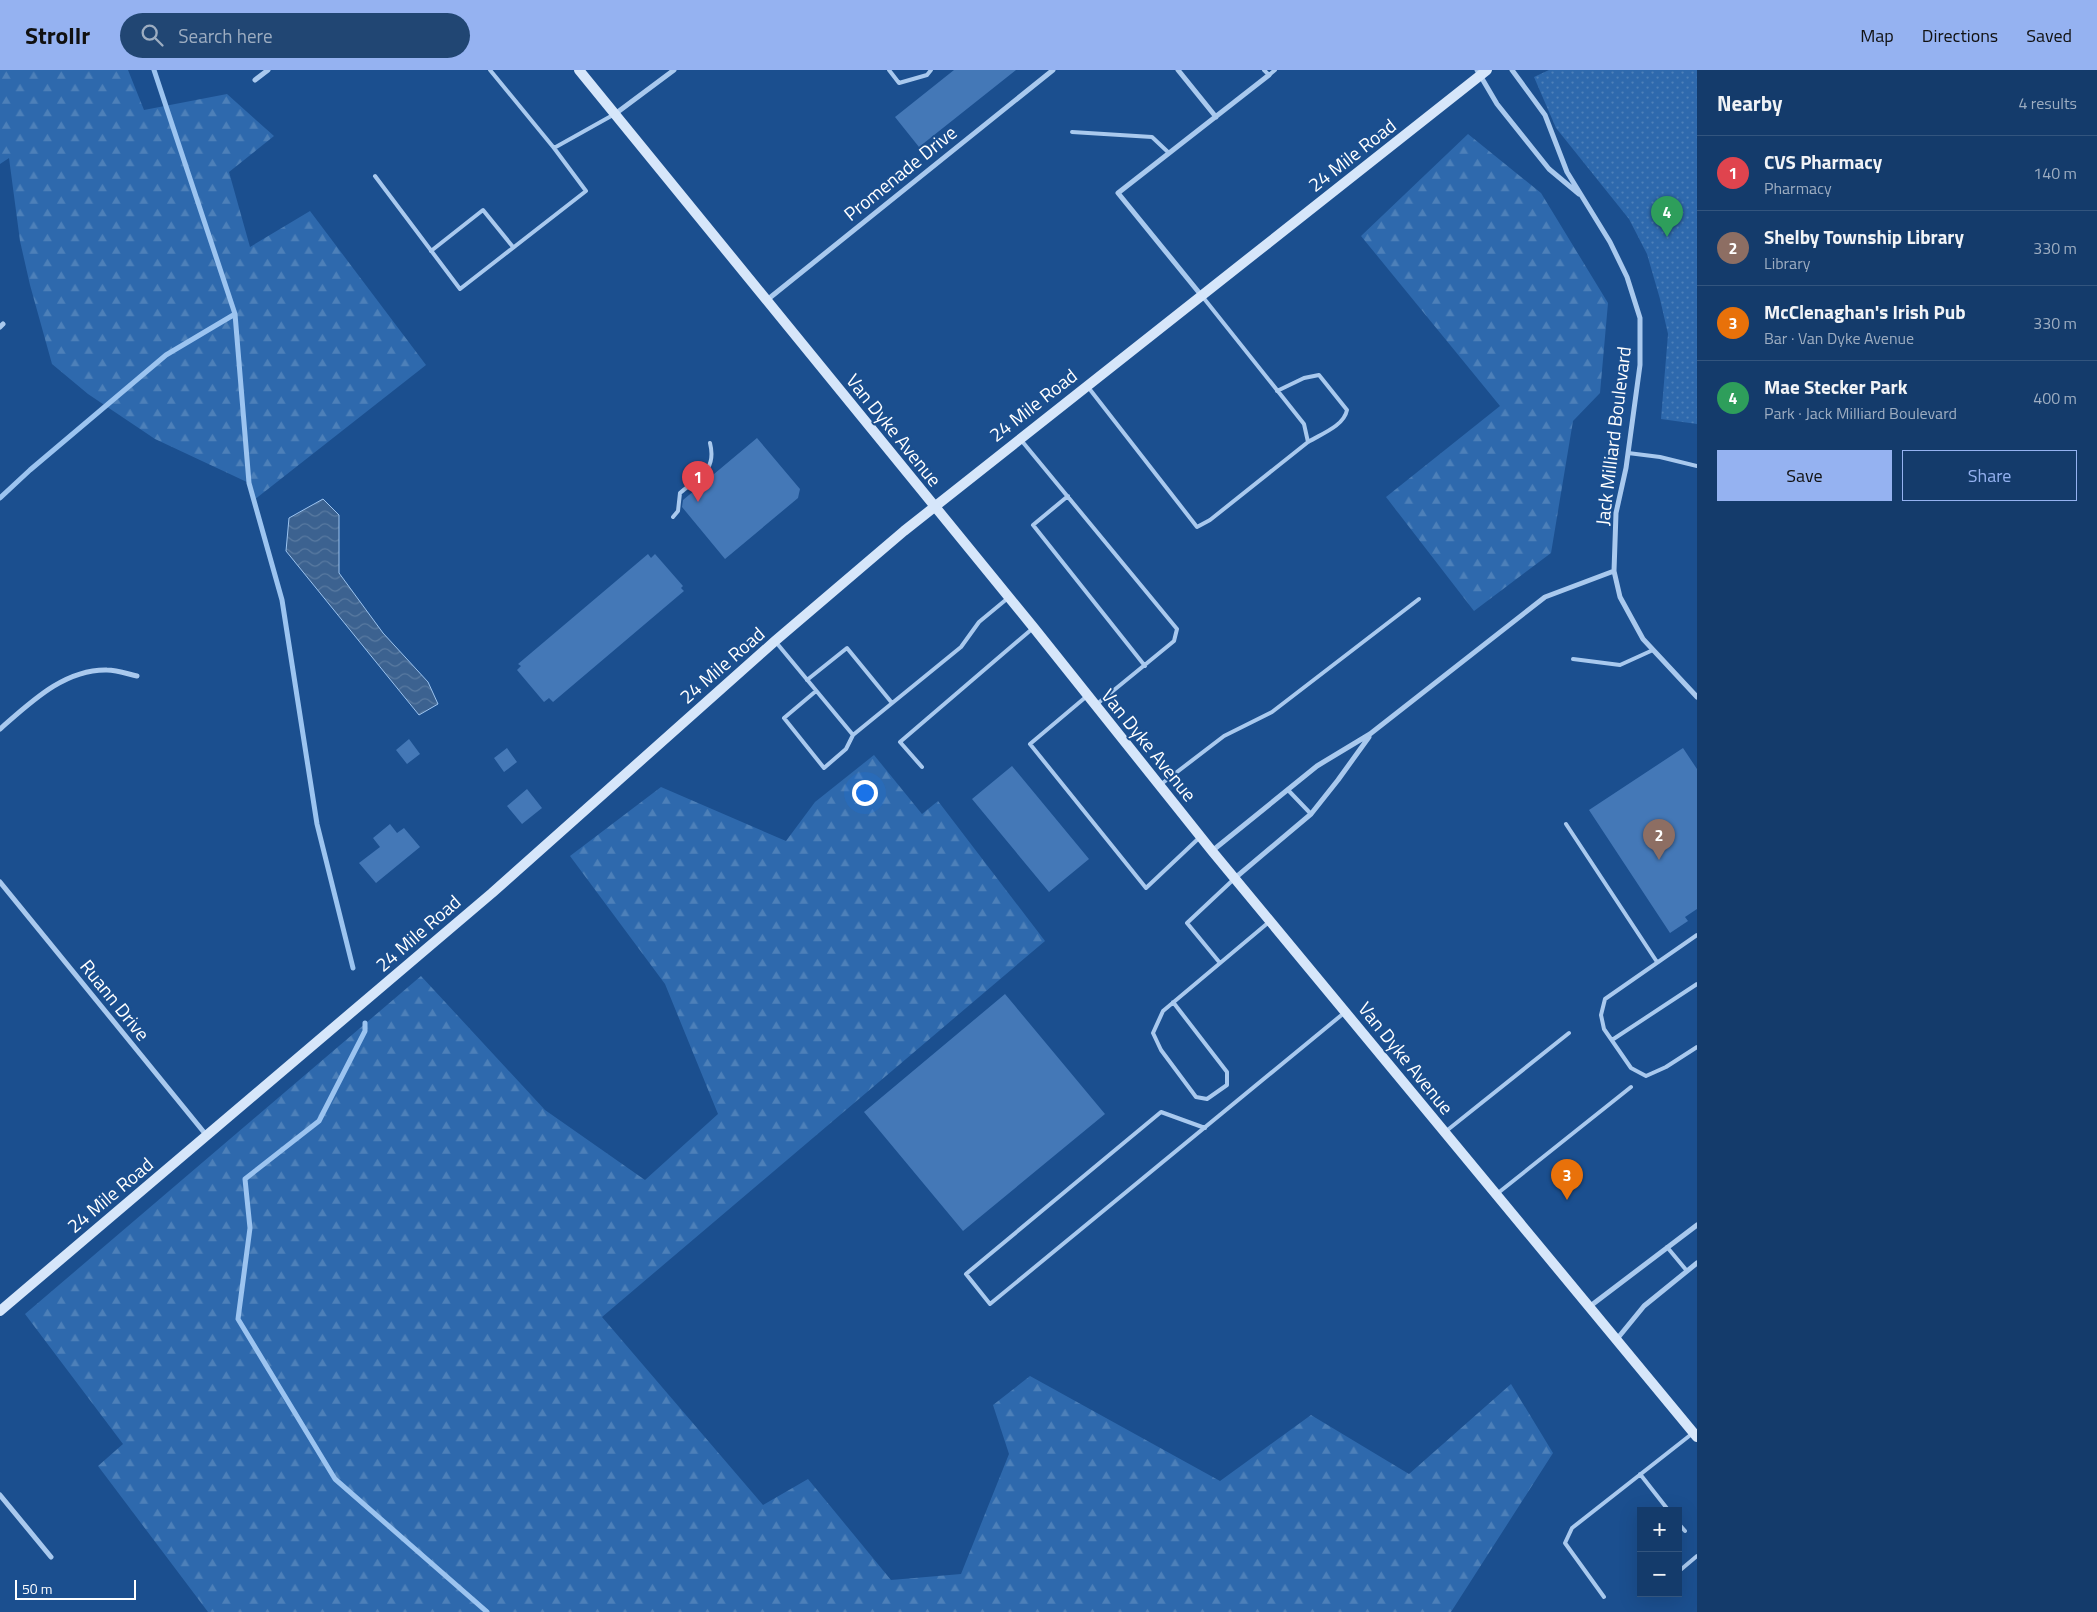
<!DOCTYPE html>
<html lang="en">
<head>
<meta charset="utf-8">
<style>
	:root { --surface:#143b6b; --page:#214673; --text:#f1f3f6; --muted:#9dadc1; --line:#33557e; --accent:#95b2f1 }
	body { margin:0; font-family:"Titillium Web",sans-serif; background:var(--page); color:var(--text) }
	.controls { position:absolute; right:15px; bottom:15px; display:grid; overflow:hidden; border-radius:0px; box-shadow:0 5px 20px #0002 }
	.controls button { width:45px; height:45px; display:grid; place-items:center; padding:0; border:0; border-bottom:1px solid var(--line); background:var(--surface); color:var(--text); font:25px sans-serif }
	.scale { position:absolute; left:15px; bottom:12px; width:121px; box-sizing:border-box; padding-left:5px; border:2px solid #fff; border-top:0; font-size:14px; line-height:18px; white-space:nowrap; color:#fff; -webkit-text-stroke:4px #1b4f8f; paint-order:stroke }
	.you { position:absolute; left:864px; top:722px; width:18px; height:18px; margin:-12px; border:4px solid #fff; border-radius:50%; background:#1a73e8; box-shadow:0 0 0 8px #1a73e833 }
	.badge { display:grid; place-items:center; width:32px; height:32px; border-radius:50%; background:var(--accent); color:#fff; font-size:16px; font-weight:700 }
	.pin { position:absolute; translate:-50% -41px; filter:drop-shadow(0 1px 2px #0008) }
	.pin::after { content:''; position:absolute; top:26px; width:18px; height:15px; background:inherit; clip-path:polygon(0 0,100% 0,50% 100%) }
	.list { margin:0; padding:0; list-style:none }
	h2 { display:flex; justify-content:space-between; align-items:center; height:65px; margin:0; padding:0 20px; font-size:21px }
	h2 small { font-size:16px; font-weight:400; color:var(--muted) }
	.list li { display:grid; grid-template-columns:32px 1fr auto; gap:15px; align-items:center; box-sizing:border-box; height:75px; padding:0 20px; border-top:1px solid var(--line) }
	.list b { display:block; font-size:19px; white-space:nowrap }
	.list p { margin:0; font-size:16px; white-space:nowrap; color:var(--muted) }
	.list em { font-size:16px; font-style:normal; color:var(--muted) }
	.actions { display:flex; gap:10px; padding:15px 20px }
	.actions a { flex:1; padding:11px 0; border:1px solid var(--accent); border-radius:0px; text-align:center; font-size:18px; color:var(--accent) }
	.actions .main { background:var(--accent); color:#111 }
	.icon { flex:none; width:28px; height:28px; fill:none; stroke:currentColor; stroke-width:2; stroke-linecap:round; stroke-linejoin:round }
	.map { position:relative; flex:none; width:1697px; height:1542px; overflow:hidden }
	header { display:flex; align-items:center; gap:30px; box-sizing:border-box; height:70px; padding:0 25px; background:var(--accent); color:#111 }
	header strong { font-size:24px }
	nav { display:flex; gap:28px; margin-inline-start:auto; font-size:18px }
	.search { width:350px; height:45px; background:var(--page); display:flex; align-items:center; gap:12px; box-sizing:border-box; padding:0 18px; border-radius:28px; color:var(--muted); font-size:19px }
	main { display:flex }
	aside { flex:1; background:var(--surface) }
	.map>svg:first-child { display:block }
	.forest { fill:url(#forest-firs) }
	.park { fill:url(#park-dots) }
	.water { fill:url(#water-waves); stroke:#9cc4f0 }
	.lines { fill:none; stroke-linecap:round; stroke-linejoin:round }
	.stream { stroke:#9cc4f0; stroke-width:5 }
	.building { fill:#4478b7 }
	.lane { stroke:#a9c9ee; stroke-width:4 }
	.street { stroke:#a9c9ee; stroke-width:5 }
	.secondary { stroke:#d6e6fa; stroke-width:10 }
	.labels { text-anchor:middle; stroke-width:4; stroke-linejoin:round; paint-order:stroke }
	.street-label { font-size:19px; fill:#fff; stroke:#1b4f8f }
</style>
</head>
<body>
<header>
<strong>Strollr</strong>
<div class="search"><svg class="icon" aria-label="search" viewBox="0 0 24 24"><circle cx="10" cy="10" r="6"/><path d="M15 15l6 6"/></svg>Search here</div>
<nav><a>Map</a><a>Directions</a><a>Saved</a></nav>
</header>
<main>
<div class="map">
<svg width="1697" height="1542" viewBox="0 0 1697 1542">
	<defs>
		<pattern id="forest-firs" width="22" height="20" patternUnits="userSpaceOnUse" patternTransform="scale(1.25)"><rect width="22" height="20" fill="#2e69ad"/><path d="M5 1l3.5 6h-7zM16 11l3.5 6h-7z" fill="#4d80b9"/></pattern>
		<pattern id="park-dots" width="8" height="8" patternUnits="userSpaceOnUse" patternTransform="scale(1.25)"><rect width="8" height="8" fill="#2e69ad"/><path d="M2 2h.1M6 6h.1" fill="none" stroke="#4d80b9" stroke-width="1.8" stroke-linecap="round"/></pattern>
		<pattern id="water-waves" width="16" height="10" patternUnits="userSpaceOnUse" patternTransform="scale(1.25)"><rect width="16" height="10" fill="#3c6290"/><path d="M0 5q4-4 8 0t8 0" fill="none" stroke="#597aa1"/></pattern>
	</defs>
	<rect width="100%" height="100%" fill="#1b4f8f"/>
	<path class="forest" d="M 0,0 L 128,0 L 144,40 L 227,24 L 274,66 L 229,102 L 250,177 L 310,141 L 426,295 L 254,430 L 249,413 L 155,369 L 88,324 L 52,294 L 30,215 L 20,171 L 9,88 L 0,94 Z
		M 1468,64 L 1541,123 L 1608,233 L 1600,323 L 1573,351 L 1551,483 L 1474,541 L 1386,427 L 1500,336 L 1361,166 Z
		M 874,685 L 922,744 L 938,731 L 1045,871 L 602,1247 L 763,1435 L 808,1409 L 891,1510 L 961,1504 L 1009,1384 L 993,1335 L 1030,1306 L 1220,1411 L 1311,1345 L 1409,1404 L 1511,1314 L 1553,1383 L 1451,1542 L 208,1542 L 98,1396 L 123,1374 L 25,1244 L 421,906 L 545,1040 L 645,1110 L 718,1044 L 665,914 L 570,786 L 661,717 L 786,771 L 815,732 Z"/>
	<path class="park" d="M 1549,0 L 1697,0 L 1697,354 L 1661,349 L 1668,264 L 1660,229 L 1647,184 L 1629,149 L 1556,58 L 1534,7 Z"/>
	<path class="water" d="M 323,429 L 339,445 L 339,503 L 383,563 L 428,612 L 438,634 L 419,645 L 286,481 L 289,448 Z"/>
	<g class="lines">
		<path class="stream" d="M 154,0 L 235,244 L 249,413 L 282,530 L 317,754 L 353,898
			M 0,428 L 30,400 L 166,285 L 235,244
			M 365,953 L 365,961 L 319,1051 L 245,1109 L 250,1158 L 238,1249 L 335,1409 L 487,1542"/>
	</g>
	<path class="building" d="M 954,0 L 1016,0 L 919,77 L 895,47 Z
		M 757,368 L 800,419 L 798,428 L 725,489 L 682,437 L 683,430 Z
		M 648,484 L 651,488 L 655,484 L 683,516 L 681,518 L 684,521 L 553,632 L 549,628 L 544,632 L 517,600 L 521,596 L 518,594 Z
		M 409,669 L 420,684 L 407,694 L 396,680 Z
		M 507,678 L 517,692 L 504,702 L 494,688 Z
		M 1683,678 L 1697,699 L 1697,839 L 1685,847 L 1688,851 L 1670,863 L 1589,740 Z
		M 1012,696 L 1089,789 L 1049,822 L 972,729 Z
		M 527,719 L 542,738 L 522,754 L 507,736 Z
		M 390,754 L 397,763 L 404,758 L 420,777 L 376,813 L 359,793 L 380,777 L 373,768 Z
		M 1005,924 L 1105,1044 L 963,1161 L 864,1042 Z"/>
	<g class="lines">
		<path class="lane" d="M 889,0 L 899,13 L 927,5 L 931,0
			M 1264,0 L 1269,5 L 1275,0
			M 1072,62 L 1152,67 L 1169,83
			M 554,78 L 613,45
			M 375,106 L 460,219 L 586,121 L 554,78 L 490,0
			M 431,181 L 483,140 L 513,177
			M 1088,317 L 1197,457 L 1210,450 L 1308,372 L 1304,354 L 1202,226
			M 1277,321 L 1304,308 L 1319,305 L 1347,340 C 1344,356 1321,364 1308,372
			M 1021,370 L 1177,559 L 1174,571 L 1097,634
			M 1628,383 L 1660,387 L 1697,396
			M 1068,426 L 1033,455 L 1145,596
			M 673,447 L 678,441 L 680,423 C 699,407 717,401 710,373
			M 775,571 L 853,665 L 961,577 L 979,552 L 1008,528
			M 1573,589 L 1620,595 L 1653,580
			M 807,610 L 847,578 L 892,633
			M 816,621 L 784,648 L 824,698 L 846,679 L 853,665
			M 1087,626 L 1030,674 L 1146,818 L 1199,768
			M 922,697 L 900,672 L 1032,559
			M 1160,715 L 1224,666 L 1272,642 L 1419,529
			M 1288,720 L 1311,744
			M 1566,754 L 1657,892
			M 1697,865 L 1605,929 L 1601,945 L 1604,959 L 1631,998 L 1646,1006 L 1666,997 L 1697,977
			M 1220,893 L 1187,853 L 1234,809
			M 1173,932 L 1227,1002 L 1227,1015 L 1207,1029 L 1196,1027 L 1161,980 L 1153,963 L 1163,941 L 1269,852
			M 1612,970 L 1697,914
			M 1205,1058 L 1161,1042 L 966,1204 L 990,1234 L 1344,943
			M 1445,1062 L 1569,963
			M 1498,1123 L 1631,1017
			M 1667,1177 L 1687,1201
			M 1640,1404 L 1669,1441
			M 1678,1453 L 1685,1461
			M 1678,1502 L 1697,1486
			M 1604,1527 L 1565,1473 L 1572,1458 L 1693,1363"/>
		<path class="street" d="M 1178,0 L 1216,47
			M 1477,0 L 1497,34 L 1549,99 L 1579,124
			M 1512,0 L 1545,45 L 1567,102 L 1610,172 L 1627,207 L 1640,248 L 1640,295 L 1626,398 L 1616,443 L 1614,501 L 1620,527 L 1643,569 L 1697,627
			M 255,10 L 268,0
			M 615,44 L 674,0
			M 1201,225 L 1118,123 L 1269,5
			M 767,230 L 1053,0
			M 0,257 L 3,254
			M 0,659 C 30,633 64,599 107,600 C 117,600 128,604 137,606
			M 1212,781 L 1317,696 L 1370,664 L 1545,527 L 1614,501
			M 1235,808 L 1311,744 L 1338,710 L 1369,667
			M 0,812 L 207,1066
			M 1589,1237 L 1697,1155
			M 1617,1269 L 1644,1236 L 1697,1193
			M 0,1425 L 51,1487"/>
		<path class="secondary" d="M 579,0 L 1034,558 L 1212,781 L 1697,1367
			M 0,1241 L 492,823 L 775,571 L 904,461 L 1487,0"/>
	</g>
	<g class="labels">
		<g class="street-label">
			<text transform="translate(1352 85) rotate(-38)" y="7">24 Mile Road</text>
			<text transform="translate(900 103) rotate(-39)" y="7">Promenade Drive</text>
			<text transform="translate(1033 335) rotate(-38)" y="7">24 Mile Road</text>
			<text transform="translate(894 360) rotate(51)" y="7">Van Dyke Avenue</text>
			<text transform="translate(1613 366) rotate(-83)" y="7">Jack Milliard Boulevard</text>
			<text transform="translate(722 595) rotate(-41)" y="7">24 Mile Road</text>
			<text transform="translate(1149 675) rotate(51)" y="7">Van Dyke Avenue</text>
			<text transform="translate(418 863) rotate(-41)" y="7">24 Mile Road</text>
			<text transform="translate(115 930) rotate(51)" y="7">Ruann Drive</text>
			<text transform="translate(1406 988) rotate(51)" y="7">Van Dyke Avenue</text>
			<text transform="translate(110 1125) rotate(-40)" y="7">24 Mile Road</text>
		</g>
	</g>
</svg>
<div class="controls">
<button>+</button>
<button>−</button>
</div>
<div class="scale">50 m</div>
<div class="you"></div>
<div class="pin badge" style="left:698px;top:432px;background:#e0444e">1</div>
<div class="pin badge" style="left:1659px;top:790px;background:#8d6e63">2</div>
<div class="pin badge" style="left:1567px;top:1130px;background:#e8710a">3</div>
<div class="pin badge" style="left:1667px;top:167px;background:#2e9e5b">4</div>
</div>
<aside>
<h2>Nearby<small>4 results</small></h2>
<ul class="list">
<li><span class="badge" style="background:#e0444e">1</span><div><b>CVS Pharmacy</b><p>Pharmacy</p></div><em>140 m</em></li>
<li><span class="badge" style="background:#8d6e63">2</span><div><b>Shelby Township Library</b><p>Library</p></div><em>330 m</em></li>
<li><span class="badge" style="background:#e8710a">3</span><div><b>McClenaghan's Irish Pub</b><p>Bar · Van Dyke Avenue</p></div><em>330 m</em></li>
<li><span class="badge" style="background:#2e9e5b">4</span><div><b>Mae Stecker Park</b><p>Park · Jack Milliard Boulevard</p></div><em>400 m</em></li>
</ul>
<div class="actions"><a class="main">Save</a><a>Share</a></div>
</aside>
</main>
</body>
</html>
